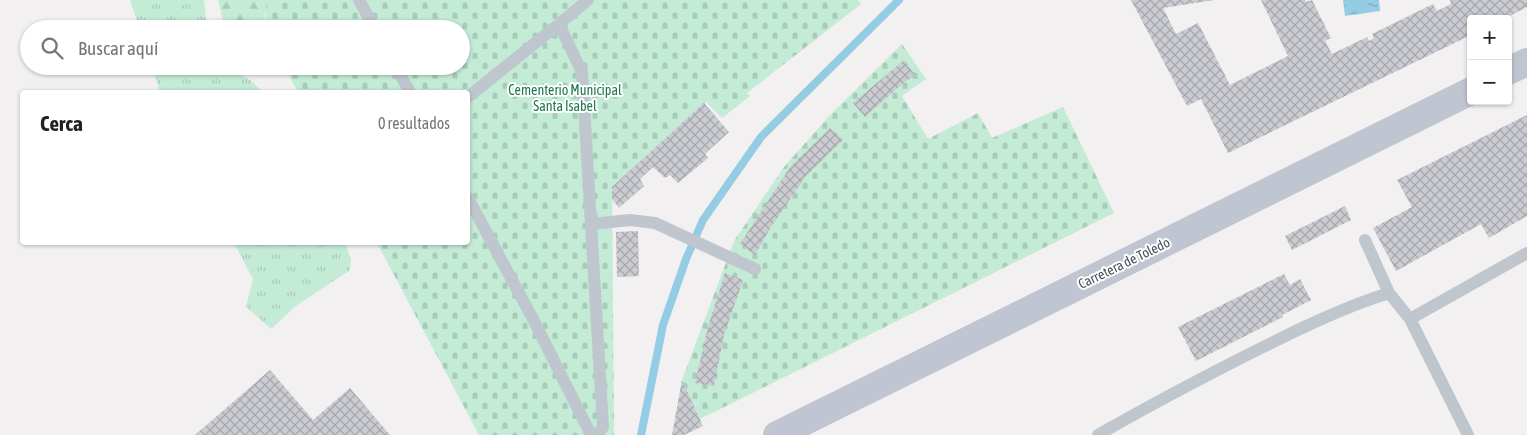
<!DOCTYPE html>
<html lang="es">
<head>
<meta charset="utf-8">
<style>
	:root { --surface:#fff; --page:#f6f6f6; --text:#222; --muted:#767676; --line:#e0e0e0 }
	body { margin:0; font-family:"Asap Condensed",sans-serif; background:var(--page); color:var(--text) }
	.controls { position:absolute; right:15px; top:15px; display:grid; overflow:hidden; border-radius:5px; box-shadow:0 1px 4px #0004 }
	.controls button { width:45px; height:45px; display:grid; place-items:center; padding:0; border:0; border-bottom:1px solid var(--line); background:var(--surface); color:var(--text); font:25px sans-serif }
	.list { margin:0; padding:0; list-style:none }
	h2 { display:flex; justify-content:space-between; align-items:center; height:65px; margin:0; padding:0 20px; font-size:21px }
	h2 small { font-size:16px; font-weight:400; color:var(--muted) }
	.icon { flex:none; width:28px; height:28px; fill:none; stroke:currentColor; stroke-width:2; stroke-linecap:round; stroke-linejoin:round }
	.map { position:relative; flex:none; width:1527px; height:435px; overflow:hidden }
	.search { position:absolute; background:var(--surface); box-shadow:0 1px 4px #0004; left:20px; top:20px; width:450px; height:55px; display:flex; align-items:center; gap:12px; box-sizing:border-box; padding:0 18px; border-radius:28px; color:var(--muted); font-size:19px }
	.panel { position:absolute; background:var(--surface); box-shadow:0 1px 4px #0004; left:20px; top:90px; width:450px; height:155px; border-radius:5px }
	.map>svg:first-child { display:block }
	.grass { fill:url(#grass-tufts) }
	.forest { fill:url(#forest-firs) }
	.cemetery { fill:url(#cemetery-stones) }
	.water { fill:url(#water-ripples) }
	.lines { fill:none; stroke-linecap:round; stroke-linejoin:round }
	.stream { stroke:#94cce4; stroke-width:8 }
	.building { fill:url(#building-cross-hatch) }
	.lane { stroke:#bfc6cd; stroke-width:12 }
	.secondary { stroke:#bfc6d1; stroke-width:28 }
	.labels { text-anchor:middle; stroke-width:4; stroke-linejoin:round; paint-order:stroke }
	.park-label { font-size:14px; fill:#207753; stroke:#fff }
	.street-label { font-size:14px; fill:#49515b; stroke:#fff }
</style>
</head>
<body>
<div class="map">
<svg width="1527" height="435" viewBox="0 0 1527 435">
	<defs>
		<pattern id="grass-tufts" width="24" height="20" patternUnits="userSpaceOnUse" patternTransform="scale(1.25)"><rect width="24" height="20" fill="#c3ebd6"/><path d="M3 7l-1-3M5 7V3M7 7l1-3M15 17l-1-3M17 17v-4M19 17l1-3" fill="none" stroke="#a9cbba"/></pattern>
		<pattern id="forest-firs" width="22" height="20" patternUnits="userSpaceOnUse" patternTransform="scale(1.25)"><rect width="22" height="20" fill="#c3ebd6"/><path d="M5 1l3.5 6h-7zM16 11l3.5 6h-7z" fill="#a9cbba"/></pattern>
		<pattern id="cemetery-stones" width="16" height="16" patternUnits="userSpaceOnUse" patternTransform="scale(1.25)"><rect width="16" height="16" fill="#c3ebd6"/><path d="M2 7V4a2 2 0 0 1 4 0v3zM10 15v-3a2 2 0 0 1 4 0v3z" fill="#a9cbba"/></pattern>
		<pattern id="water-ripples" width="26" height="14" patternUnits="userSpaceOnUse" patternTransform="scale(1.25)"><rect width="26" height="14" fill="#94cce4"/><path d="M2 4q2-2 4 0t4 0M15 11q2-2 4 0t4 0" fill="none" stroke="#7ba8bc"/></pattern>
		<pattern id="building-cross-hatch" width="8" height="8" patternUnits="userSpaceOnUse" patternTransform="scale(1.25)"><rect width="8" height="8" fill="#caccd2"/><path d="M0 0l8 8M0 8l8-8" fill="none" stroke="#a6a8ad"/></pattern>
	</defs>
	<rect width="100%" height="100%" fill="#f2f0f0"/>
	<path class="grass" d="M 130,0 L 204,0 L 207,29 L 140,29 Z
		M 152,66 L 225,66 L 250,80 L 263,92 L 160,92 Z
		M 234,243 L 345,243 L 351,259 L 350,270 L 297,305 L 271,329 L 246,307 L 253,279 Z"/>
	<path class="forest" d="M 218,0 L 267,0 L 263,29 L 225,29 Z"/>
	<path class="cemetery" d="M 267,0 L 858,0 L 861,4 L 747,93 L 750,96 L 722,118 L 706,102 L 612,187 L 614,435 L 479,435 L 377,243 L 468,242 L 468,92 L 298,92 L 284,66 L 461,66 L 461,29 L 264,29 Z
		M 902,44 L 926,79 L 902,96 L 928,139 L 978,113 L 992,138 L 1063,107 L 1114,213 L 700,419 L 682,380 L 734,241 L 784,167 L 829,116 Z"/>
	<path class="water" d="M 1343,0 L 1379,0 L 1380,11 L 1345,16 Z"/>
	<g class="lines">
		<path class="stream" d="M 641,435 L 663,325 L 686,259 L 703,220 L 761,137 L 899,0"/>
	</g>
	<path class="building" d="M 1131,0 L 1214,0 L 1163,8 L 1176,34 L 1198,23 L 1230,85 L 1288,56 L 1261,0 L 1305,0 L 1306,2 L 1312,0 L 1331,38 L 1325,41 L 1332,54 L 1367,37 L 1369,41 L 1374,38 L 1372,34 L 1433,4 L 1437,11 L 1451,4 L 1450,0 L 1527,0 L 1527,7 L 1504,19 L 1471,19 L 1471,35 L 1228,153 L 1201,99 L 1187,106 Z
		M 904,60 L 915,75 L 902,84 L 865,117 L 853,103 Z
		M 704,103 L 729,132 L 705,154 L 708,158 L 678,183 L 670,175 L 665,178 L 653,167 L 640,179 L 644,186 L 619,208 L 612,199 L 612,187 Z
		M 1527,115 L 1527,216 L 1489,238 L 1481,224 L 1396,271 L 1373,228 L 1412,207 L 1397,180 Z
		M 830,128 L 843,140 L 805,177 L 769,230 L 755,255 L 740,244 L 791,166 Z
		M 1345,206 L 1351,220 L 1292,250 L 1285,236 Z
		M 638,231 L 639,276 L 617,277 L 616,232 Z
		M 725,273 L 743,280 L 724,335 L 714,386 L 695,383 L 708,327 Z
		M 1284,274 L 1290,285 L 1300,279 L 1311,300 L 1282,315 L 1283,317 L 1196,361 L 1178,327 Z
		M 270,370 L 313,420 L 350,388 L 390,435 L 195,435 Z
		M 682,380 L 703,426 L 684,435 L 672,435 Z"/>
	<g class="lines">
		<path class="lane" d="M 359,0 L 375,29
			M 559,24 L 588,0
			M 395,66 L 410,92
			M 468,97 L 559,24 L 582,72 L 603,427 L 597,435
			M 468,198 L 534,321 L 591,435
			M 591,224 L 630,220 L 655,223 L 755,269
			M 1365,240 L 1389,293 L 1410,319 L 1468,435
			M 1410,319 L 1527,253
			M 1098,435 C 1148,406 1198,380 1249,354 C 1295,331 1341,308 1389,293"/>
		<path class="secondary" d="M 1508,71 L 1527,62
			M 777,435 L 1471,91"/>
	</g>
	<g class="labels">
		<g class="park-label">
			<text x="565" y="95">Cementerio Municipal<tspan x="565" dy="16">Santa Isabel</tspan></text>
		</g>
		<g class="street-label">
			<text transform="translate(1124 263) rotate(-26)" y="5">Carretera de Toledo</text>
		</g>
	</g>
</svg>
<div class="controls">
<button>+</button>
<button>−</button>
</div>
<div class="search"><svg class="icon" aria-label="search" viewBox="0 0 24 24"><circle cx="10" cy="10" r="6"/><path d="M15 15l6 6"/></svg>Buscar aquí</div>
<section class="panel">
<h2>Cerca<small>0 resultados</small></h2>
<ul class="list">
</ul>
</section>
</div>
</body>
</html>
